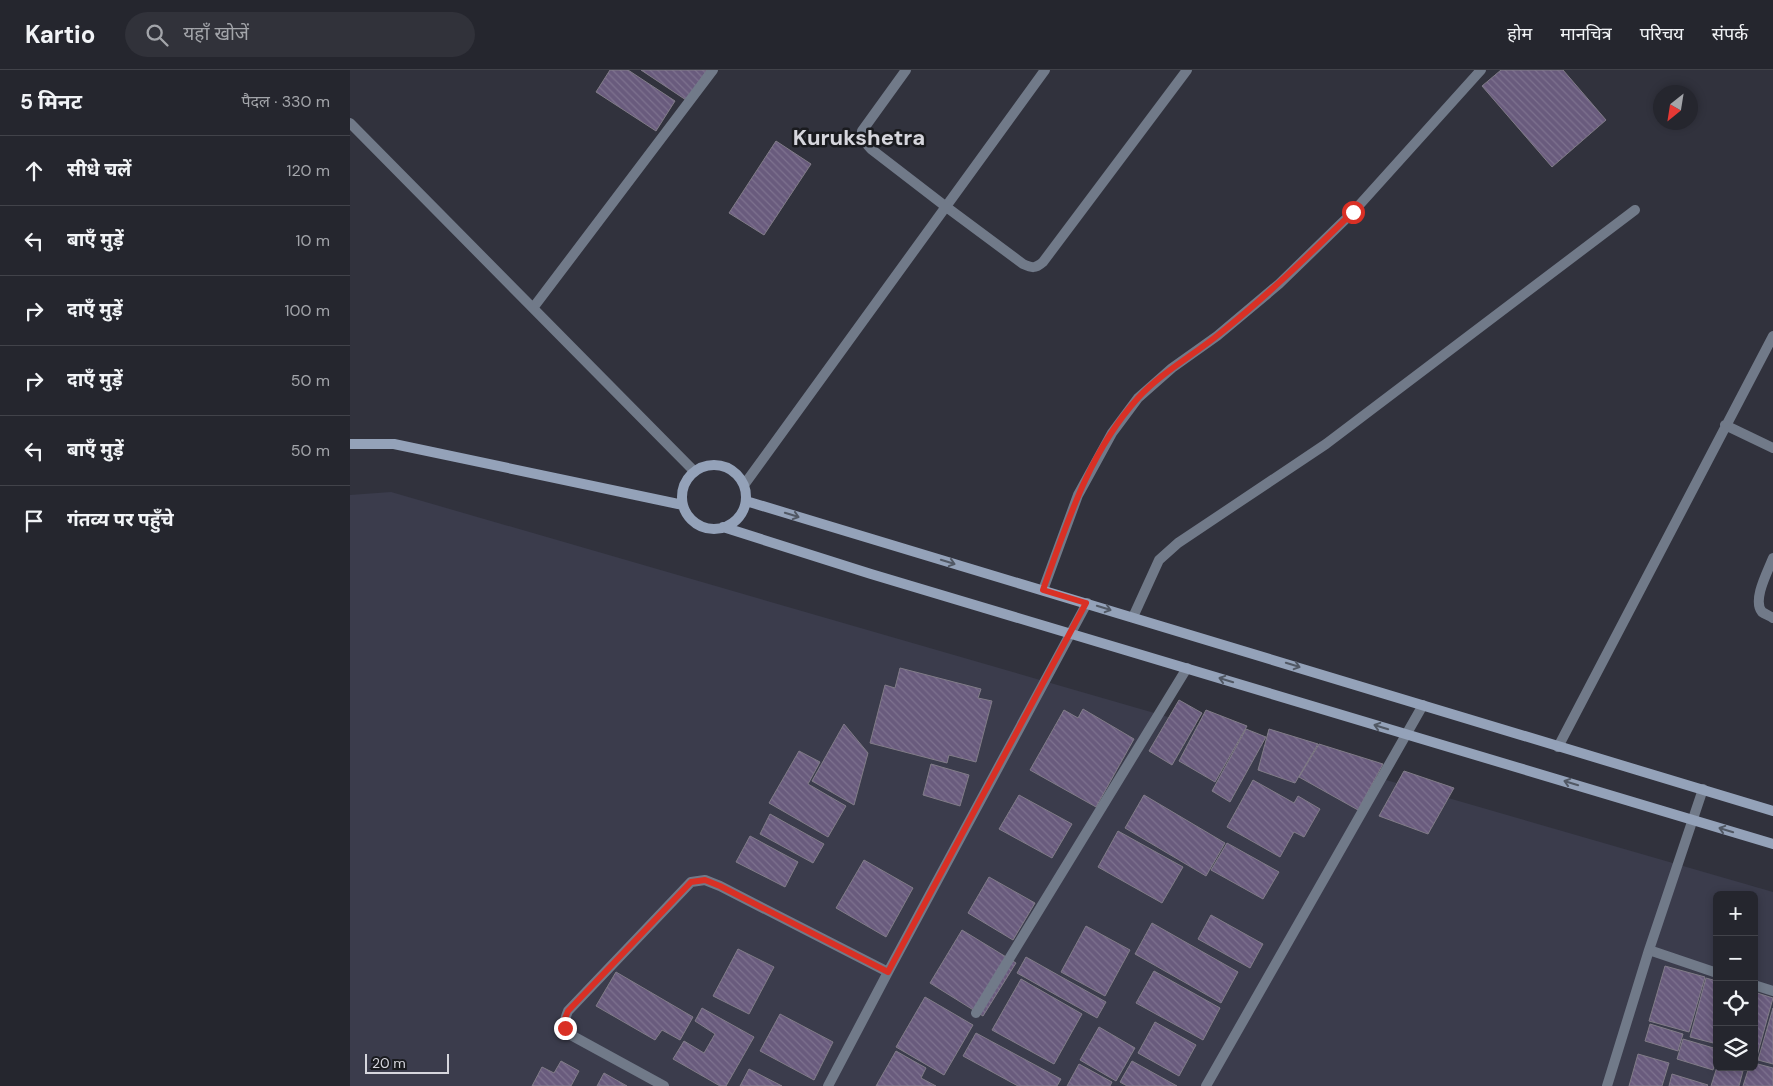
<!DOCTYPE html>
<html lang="hi">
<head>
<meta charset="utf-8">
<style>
	:root { --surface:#25262e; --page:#31323a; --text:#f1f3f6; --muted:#a3a5aa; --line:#42434a }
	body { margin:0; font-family:"DM Sans","Noto Sans Devanagari",sans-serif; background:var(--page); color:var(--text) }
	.controls { position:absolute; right:15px; bottom:15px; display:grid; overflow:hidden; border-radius:8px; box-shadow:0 2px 8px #0003 }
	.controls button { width:45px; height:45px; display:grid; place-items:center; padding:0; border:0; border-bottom:1px solid var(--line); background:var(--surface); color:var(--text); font:25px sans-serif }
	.compass { position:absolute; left:1303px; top:15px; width:45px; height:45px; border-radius:50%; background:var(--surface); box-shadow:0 2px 8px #0003; rotate:210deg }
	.scale { position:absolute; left:15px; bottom:12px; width:84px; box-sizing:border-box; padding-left:5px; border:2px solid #d6d6dd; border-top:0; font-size:14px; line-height:18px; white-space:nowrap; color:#d6d6dd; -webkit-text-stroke:4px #1a1b1f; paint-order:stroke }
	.stop { position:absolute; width:15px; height:15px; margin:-11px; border:4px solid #d93025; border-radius:50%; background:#fff }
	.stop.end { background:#d93025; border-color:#fff; box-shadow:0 1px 5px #0008 }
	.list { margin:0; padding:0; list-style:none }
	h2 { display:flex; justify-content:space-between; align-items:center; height:65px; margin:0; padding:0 20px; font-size:21px }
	h2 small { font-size:16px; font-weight:400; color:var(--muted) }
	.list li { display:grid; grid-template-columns:32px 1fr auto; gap:15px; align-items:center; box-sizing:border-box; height:70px; padding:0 20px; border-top:1px solid var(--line) }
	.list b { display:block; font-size:19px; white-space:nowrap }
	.list em { font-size:16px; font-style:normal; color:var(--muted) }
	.icon { flex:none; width:28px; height:28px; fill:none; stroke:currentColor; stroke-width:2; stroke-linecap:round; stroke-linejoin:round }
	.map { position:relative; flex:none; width:1423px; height:1016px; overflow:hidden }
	header { display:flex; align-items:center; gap:30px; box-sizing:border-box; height:70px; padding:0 25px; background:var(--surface); border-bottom:1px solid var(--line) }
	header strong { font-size:24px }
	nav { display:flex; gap:28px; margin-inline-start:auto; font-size:18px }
	.search { width:350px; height:45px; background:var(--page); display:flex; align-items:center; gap:12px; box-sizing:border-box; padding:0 18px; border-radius:28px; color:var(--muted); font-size:19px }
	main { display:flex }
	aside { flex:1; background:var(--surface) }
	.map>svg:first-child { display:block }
	.built { fill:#3b3c4c; fill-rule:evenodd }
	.building { fill:url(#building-back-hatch); stroke:#817c88 }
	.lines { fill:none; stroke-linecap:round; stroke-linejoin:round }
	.lane { stroke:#717a89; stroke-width:10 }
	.street { stroke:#717a89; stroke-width:10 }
	.secondary { stroke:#94a2b9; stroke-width:10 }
	.oneway { stroke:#515864 }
	.route { stroke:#d93025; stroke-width:6 }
	.labels { text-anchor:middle; stroke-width:5; stroke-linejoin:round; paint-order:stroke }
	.town-label { font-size:22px; font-weight:bold; fill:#d6d6dd; stroke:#1a1b1f }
</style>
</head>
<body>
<header>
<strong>Kartio</strong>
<div class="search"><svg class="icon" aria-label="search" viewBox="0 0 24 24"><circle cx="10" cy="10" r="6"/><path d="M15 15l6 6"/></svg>यहाँ खोजें</div>
<nav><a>होम</a><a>मानचित्र</a><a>परिचय</a><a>संपर्क</a></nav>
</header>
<main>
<aside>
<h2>5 मिनट<small>पैदल · 330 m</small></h2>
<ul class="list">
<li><svg class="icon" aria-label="ahead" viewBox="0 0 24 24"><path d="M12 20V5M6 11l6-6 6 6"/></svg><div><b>सीधे चलें</b></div><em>120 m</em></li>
<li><svg class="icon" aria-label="left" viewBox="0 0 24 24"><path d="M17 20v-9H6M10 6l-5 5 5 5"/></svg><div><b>बाएँ मुड़ें</b></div><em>10 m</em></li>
<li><svg class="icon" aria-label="right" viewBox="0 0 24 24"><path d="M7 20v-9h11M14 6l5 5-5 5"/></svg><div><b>दाएँ मुड़ें</b></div><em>100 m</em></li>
<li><svg class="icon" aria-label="right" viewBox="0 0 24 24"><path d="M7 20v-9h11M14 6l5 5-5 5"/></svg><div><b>दाएँ मुड़ें</b></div><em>50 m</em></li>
<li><svg class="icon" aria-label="left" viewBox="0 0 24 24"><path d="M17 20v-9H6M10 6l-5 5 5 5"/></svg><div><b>बाएँ मुड़ें</b></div><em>50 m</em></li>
<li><svg class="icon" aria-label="arrive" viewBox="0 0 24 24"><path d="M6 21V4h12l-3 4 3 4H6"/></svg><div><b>गंतव्य पर पहुँचे</b></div></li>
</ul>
</aside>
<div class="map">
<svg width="1423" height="1016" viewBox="0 0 1423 1016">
	<defs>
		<pattern id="building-back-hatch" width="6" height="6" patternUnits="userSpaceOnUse" patternTransform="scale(1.25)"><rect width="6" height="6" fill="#695b7d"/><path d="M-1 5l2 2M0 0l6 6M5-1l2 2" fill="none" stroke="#7e728f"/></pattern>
	</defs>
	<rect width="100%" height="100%" fill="#31323d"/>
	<path class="built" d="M 41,422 L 1423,822 L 1423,1016 L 0,1016 L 0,425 ZM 1367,825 L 1404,825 L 1404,997 L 1367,997 Z"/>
	<path class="building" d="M 260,0 L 278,0 L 325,31 L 306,61 L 246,22 Z
		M 291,0 L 357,0 L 336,30 Z
		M 1151,0 L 1213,0 L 1256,50 L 1202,97 L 1132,16 Z
		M 426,71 L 461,94 L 414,165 L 379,143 Z
		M 550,598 L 631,619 L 628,628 L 642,631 L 626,692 L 599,685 L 597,693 L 520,673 L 535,615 L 545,618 Z
		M 829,630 L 852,643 L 822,695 L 799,681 Z
		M 733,639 L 784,669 L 746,737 L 680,700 L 714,640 L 728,648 Z
		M 856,640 L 897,656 L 865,712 L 829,691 Z
		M 494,654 L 518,683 L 504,735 L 462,711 Z
		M 896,659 L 916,667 L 880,732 L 862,721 Z
		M 919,659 L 968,674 L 945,713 L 908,700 Z
		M 969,674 L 1033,694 L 1008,740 L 949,707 Z
		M 449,681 L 470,692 L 458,714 L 496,736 L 478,767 L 419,733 Z
		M 581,694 L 619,705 L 610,736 L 573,725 Z
		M 1054,701 L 1104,718 L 1078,764 L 1029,746 Z
		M 903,710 L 944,733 L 948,726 L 970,739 L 954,767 L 944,762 L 930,787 L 877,757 Z
		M 669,725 L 722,754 L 702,788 L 649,759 Z
		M 794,725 L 875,773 L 856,806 L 775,758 Z
		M 420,744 L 474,774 L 463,793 L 410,764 Z
		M 768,761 L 833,797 L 812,833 L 748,797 Z
		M 400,766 L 448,792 L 435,817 L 386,792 Z
		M 877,773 L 929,802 L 913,829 L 861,800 Z
		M 514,790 L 563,818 L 536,867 L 486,838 Z
		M 639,807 L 685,833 L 663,870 L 618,843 Z
		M 861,845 L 913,874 L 900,898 L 848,869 Z
		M 802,853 L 888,902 L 871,933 L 785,884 Z
		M 736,856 L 780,880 L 755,926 L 711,902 Z
		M 612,860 L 666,893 L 633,946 L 580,913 Z
		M 388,879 L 424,897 L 399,944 L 363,926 Z
		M 676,887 L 756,932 L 747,948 L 667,903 Z
		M 1315,896 L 1355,907 L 1339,962 L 1299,951 Z
		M 804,901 L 870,938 L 853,970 L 786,933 Z
		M 266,902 L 343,947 L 330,970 L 312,960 L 305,970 L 246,936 Z
		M 1356,908 L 1367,911 L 1367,974 L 1340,967 Z
		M 671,909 L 732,944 L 704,994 L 642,960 Z
		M 1404,922 L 1423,928 L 1407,986 L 1404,985 Z
		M 575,927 L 623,955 L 594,1005 L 546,977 Z
		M 352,938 L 404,967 L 376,1016 L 370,1016 L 323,989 L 334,971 L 354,983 L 365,964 L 345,951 Z
		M 1423,938 L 1423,994 L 1408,990 Z
		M 430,944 L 483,972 L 464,1010 L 410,981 Z
		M 805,952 L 846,975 L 829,1006 L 788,983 Z
		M 1300,954 L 1333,964 L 1328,981 L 1295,971 Z
		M 749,957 L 785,978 L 766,1011 L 730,990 Z
		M 626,963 L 711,1009 L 707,1016 L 668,1016 L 613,986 Z
		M 1333,969 L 1367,979 L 1367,986 L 1363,1000 L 1327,989 Z
		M 546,981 L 576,998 L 571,1008 L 586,1016 L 526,1016 Z
		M 1288,984 L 1319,993 L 1312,1016 L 1279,1016 Z
		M 211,991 L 229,1001 L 221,1016 L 182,1016 L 192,997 L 204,1003 Z
		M 782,991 L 827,1016 L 777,1016 L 770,1012 Z
		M 1404,993 L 1423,998 L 1423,1016 L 1393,1016 L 1399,997 L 1404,997 Z
		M 729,994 L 762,1012 L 760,1016 L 717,1016 Z
		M 1367,997 L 1394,997 L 1389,1016 L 1361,1016 Z
		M 399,999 L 432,1016 L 390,1016 Z
		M 254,1003 L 277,1016 L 247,1016 Z
		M 1322,1004 L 1358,1015 L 1357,1016 L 1319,1016 Z"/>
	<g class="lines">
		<path class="lane" d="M 783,547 L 809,490 L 828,473 L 976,374 L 1285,140"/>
		<path class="street" d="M 556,0 L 512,61 L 514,71 L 521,79 L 595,136 L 673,194 C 682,198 685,199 693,192 L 837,0
			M 0,53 L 344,401
			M 183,238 L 363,0
			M 1375,355 L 1423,378
			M 394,415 L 695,0
			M 1423,488 C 1418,501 1402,530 1412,542 C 1415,544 1420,546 1423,548
			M 693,520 L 728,425 L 762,363 L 788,328 L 822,298 L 867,266 L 929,214 L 1003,142 L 1131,0
			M 1208,677 L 1423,266
			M 1299,880 L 1367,903
			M 1404,915 L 1423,921
			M 626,943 L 837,598
			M 314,1016 L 219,964 C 213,955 214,951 218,941 L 341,812 L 355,810 L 370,816 L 538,902
			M 478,1016 L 538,902 L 737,533
			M 856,1016 L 1073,635
			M 1257,1016 L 1299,880 L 1353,719"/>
		<path class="secondary" d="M 0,374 L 44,374 L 333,435
			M332 427a32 32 0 1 1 64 0a32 32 0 1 1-64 0Z
			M 396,431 L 1423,741
			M 373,457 L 521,504 L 1423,774"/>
	</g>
	<defs><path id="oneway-shaft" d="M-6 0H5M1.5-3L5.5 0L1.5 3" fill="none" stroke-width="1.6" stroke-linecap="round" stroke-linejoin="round" transform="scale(1.25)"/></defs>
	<g class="oneway">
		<use href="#oneway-shaft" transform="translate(442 445) rotate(17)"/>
		<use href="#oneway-shaft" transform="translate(598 492) rotate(17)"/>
		<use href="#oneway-shaft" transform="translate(754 538) rotate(17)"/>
		<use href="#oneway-shaft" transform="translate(943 595) rotate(17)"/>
		<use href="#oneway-shaft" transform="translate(876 610) rotate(-163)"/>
		<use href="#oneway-shaft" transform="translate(1031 657) rotate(-163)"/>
		<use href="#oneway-shaft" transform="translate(1221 713) rotate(-163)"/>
		<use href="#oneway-shaft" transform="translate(1376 760) rotate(-163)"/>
	</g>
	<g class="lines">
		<path class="route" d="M 215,958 L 214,951 L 218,941 L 341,812 L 355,810 L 370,816 L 538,902 L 736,533 L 693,520 C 717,453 739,382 788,328 C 811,303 842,286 868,265 C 916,227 959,185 1003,142"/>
	</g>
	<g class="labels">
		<g class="town-label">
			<text x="509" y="75">Kurukshetra</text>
		</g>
	</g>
</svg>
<div class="controls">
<button>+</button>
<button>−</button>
<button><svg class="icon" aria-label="locate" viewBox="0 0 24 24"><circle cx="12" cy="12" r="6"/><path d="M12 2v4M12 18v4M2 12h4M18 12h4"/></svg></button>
<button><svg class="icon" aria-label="layers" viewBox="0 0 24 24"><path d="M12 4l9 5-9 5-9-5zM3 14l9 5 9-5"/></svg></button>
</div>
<svg class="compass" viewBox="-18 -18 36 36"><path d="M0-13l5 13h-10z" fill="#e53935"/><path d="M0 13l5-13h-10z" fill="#a3a5aa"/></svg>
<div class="scale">20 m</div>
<div class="stop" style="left:1003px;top:142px"></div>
<div class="stop end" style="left:215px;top:958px"></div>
</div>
</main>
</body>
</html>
